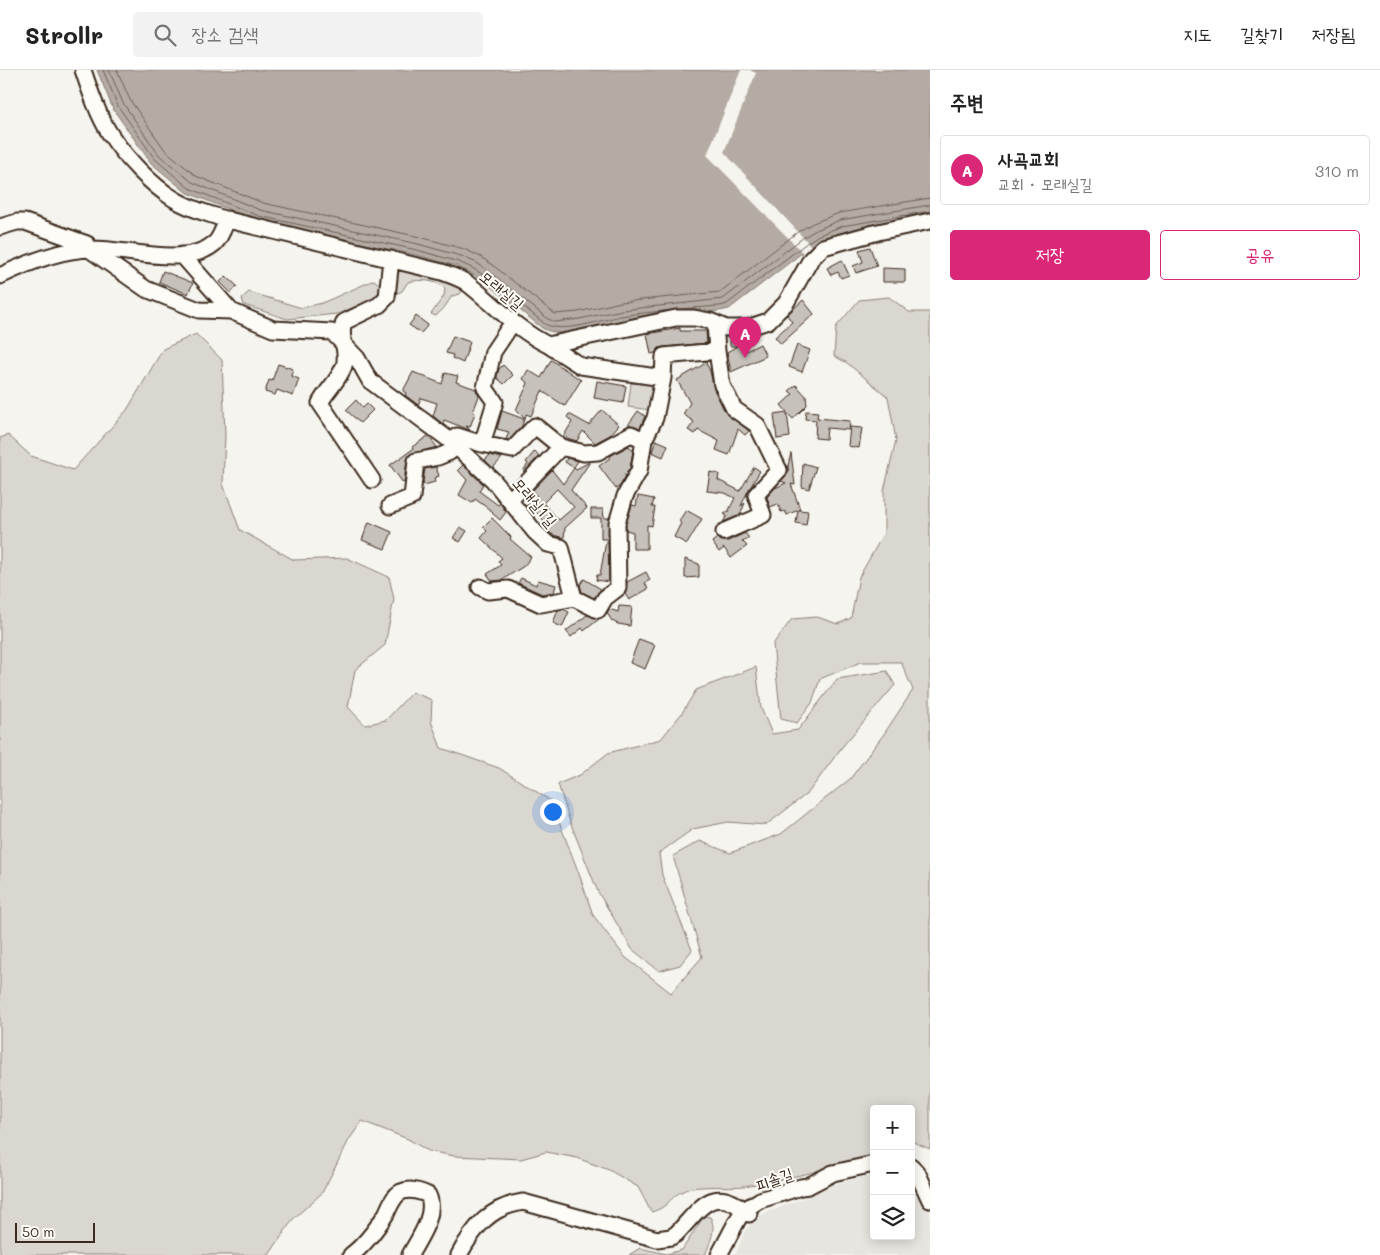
<!DOCTYPE html>
<html lang="ko">
<head>
<meta charset="utf-8">
<style>
	:root { --surface:#fff; --page:#f2f2f2; --text:#222; --muted:#767676; --line:#e0e0e0; --accent:#db2777 }
	body { margin:0; font-family:Mali,"Poor Story",sans-serif; background:var(--page); color:var(--text) }
	.controls { position:absolute; right:15px; bottom:15px; display:grid; overflow:hidden; border-radius:5px; box-shadow:0 2px 12px #0003 }
	.controls button { width:45px; height:45px; display:grid; place-items:center; padding:0; border:0; border-bottom:1px solid var(--line); background:var(--surface); color:var(--text); font:25px sans-serif }
	.scale { position:absolute; left:15px; bottom:12px; width:80px; box-sizing:border-box; padding-left:5px; border:2px solid #3b2a1e; border-top:0; font-size:14px; line-height:18px; white-space:nowrap; color:#3b2a1e; -webkit-text-stroke:4px #fdfcf7; paint-order:stroke }
	.you { position:absolute; left:552px; top:741px; width:18px; height:18px; margin:-12px; border:4px solid #fff; border-radius:50%; background:#1a73e8; box-shadow:0 0 0 8px #1a73e833 }
	.badge { display:grid; place-items:center; width:32px; height:32px; border-radius:50%; background:var(--accent); color:#fff; font-size:16px; font-weight:700 }
	.pin { position:absolute; translate:-50% -41px; filter:drop-shadow(0 1px 2px #0008) }
	.pin::after { content:''; position:absolute; top:26px; width:18px; height:15px; background:inherit; clip-path:polygon(0 0,100% 0,50% 100%) }
	.list { margin:0; padding:0; list-style:none }
	h2 { display:flex; justify-content:space-between; align-items:center; height:65px; margin:0; padding:0 20px; font-size:21px }
	h2 small { font-size:16px; font-weight:400; color:var(--muted) }
	.list li { display:grid; grid-template-columns:32px 1fr auto; gap:15px; align-items:center; box-sizing:border-box; height:70px; margin:0 10px 10px; padding:0 10px; border:1px solid var(--line); border-radius:5px }
	.list b { display:block; font-size:19px; white-space:nowrap }
	.list p { margin:0; font-size:16px; white-space:nowrap; color:var(--muted) }
	.list em { font-size:16px; font-style:normal; color:var(--muted) }
	.actions { display:flex; gap:10px; padding:15px 20px }
	.actions a { flex:1; padding:11px 0; border:1px solid var(--accent); border-radius:5px; text-align:center; font-size:18px; color:var(--accent) }
	.actions .main { background:var(--accent); color:#fff }
	.icon { flex:none; width:28px; height:28px; fill:none; stroke:currentColor; stroke-width:2; stroke-linecap:round; stroke-linejoin:round }
	.map { position:relative; flex:none; width:930px; height:1185px; overflow:hidden }
	header { display:flex; align-items:center; gap:30px; box-sizing:border-box; height:70px; padding:0 25px; background:var(--surface); border-bottom:1px solid var(--line) }
	header strong { font-size:24px }
	nav { display:flex; gap:28px; margin-inline-start:auto; font-size:18px }
	.search { width:350px; height:45px; background:var(--page); display:flex; align-items:center; gap:12px; box-sizing:border-box; padding:0 18px; border-radius:5px; color:var(--muted); font-size:19px }
	main { display:flex }
	aside { flex:1; background:var(--surface) }
	.map>svg:first-child { display:block }
	.built { fill:#e7e5df }
	.green { fill:#dad6d0; stroke:#8a8077 }
	.water { fill:#b4aca4; stroke:#84786e }
	.pier { fill:#f5f4ee }
	.lines { fill:none; stroke-linecap:round; stroke-linejoin:round }
	.shore { stroke:#6b5e54; stroke-width:1 }
	.building { fill:#c7c1bb; stroke:#3b2a1e; fill-rule:evenodd }
	.minor-casing { stroke:#3b2a1e; stroke-width:19 }
	.minor { stroke:#fdfcf7; stroke-width:15 }
	.labels { text-anchor:middle; stroke-width:4; stroke-linejoin:round; paint-order:stroke }
	.street-label { font-size:16px; fill:#3b2a1e; stroke:#fdfcf7 }
</style>
</head>
<body>
<header>
<strong>Strollr</strong>
<div class="search"><svg class="icon" aria-label="search" viewBox="0 0 24 24"><circle cx="10" cy="10" r="6"/><path d="M15 15l6 6"/></svg>장소 검색</div>
<nav><a>지도</a><a>길찾기</a><a>저장됨</a></nav>
</header>
<main>
<div class="map">
<svg width="930" height="1185" viewBox="0 0 930 1185">
	<rect width="100%" height="100%" fill="#f5f4ee"/>
	<filter id="ink" filterUnits="userSpaceOnUse"><feTurbulence type="fractalNoise" baseFrequency=".02" numOctaves="2"/><feDisplacementMap in="SourceGraphic" scale="10" xChannelSelector="R" yChannelSelector="G"/><feConvolveMatrix kernelMatrix="1 2 1 2 8 2 1 2 1" color-interpolation-filters="sRGB"/></filter>
	<g filter="url(#ink)">
		<path class="built" d="M 866,1106 L 874,1109 L 874,1166 L 911,1166 L 911,1124 L 930,1132 L 930,1185 L 735,1185 L 745,1161 L 753,1151 L 763,1144 L 801,1129 L 832,1115 Z"/>
		<path class="green" d="M 400,199 C 421,201 449,203 462,221 L 460,224 L 452,226 L 444,238 L 436,246 L 431,244 L 444,226 L 445,218 C 435,210 420,209 408,212 L 402,221 L 398,223 L 394,220 L 395,205 Z
			M 374,210 L 382,216 L 377,228 L 337,244 L 287,249 L 244,235 L 242,228 L 249,222 L 302,238 L 322,233 Z
			M 889,227 L 909,242 L 930,242 L 930,1079 L 911,1071 L 911,1039 L 874,1039 L 874,1084 C 832,1099 787,1109 744,1116 C 728,1118 695,1114 683,1121 C 669,1127 670,1137 651,1142 L 638,1117 L 609,1100 L 577,1088 L 546,1082 L 521,1089 L 454,1086 L 428,1081 L 408,1069 L 362,1051 L 349,1070 L 322,1123 L 293,1149 L 269,1185 L 0,1185 L 0,368 L 8,365 L 31,386 L 73,400 L 127,340 L 163,279 L 196,264 L 222,290 L 225,365 L 223,414 L 240,460 L 294,490 L 347,488 L 389,507 L 394,529 L 385,575 L 355,600 L 348,637 L 365,655 L 386,650 L 412,622 L 432,630 L 431,651 L 441,678 L 499,698 L 551,731 L 578,801 L 593,845 L 625,887 L 671,923 L 702,887 L 673,786 L 700,771 L 730,783 L 781,764 L 850,709 L 884,664 L 913,620 L 901,592 L 861,592 L 820,609 L 812,633 L 797,653 L 781,649 L 773,574 L 792,549 L 817,547 L 838,554 L 851,548 L 859,507 L 884,463 L 884,421 L 896,370 L 888,327 L 847,293 L 834,286 L 836,257 L 859,230 Z
			M 631,313 L 654,315 L 651,340 L 628,337 Z
			M 756,597 L 761,638 L 772,664 L 798,660 L 837,609 L 887,601 L 895,615 L 842,677 L 808,723 L 766,755 L 728,752 L 693,759 L 659,783 L 662,805 L 692,880 L 680,895 L 659,901 L 632,879 L 598,822 L 570,752 L 558,714 L 580,705 L 608,683 L 661,669 L 682,643 L 696,620 Z
			M 704,1146 L 710,1147 C 717,1158 710,1173 705,1185 L 629,1185 L 640,1178 L 666,1184 L 682,1180 Z"/>
		<path class="water" d="M 97,0 L 930,0 L 930,146 C 890,153 847,155 811,176 L 729,239 C 718,242 706,242 695,243 C 670,245 645,247 621,251 C 599,256 563,270 542,258 L 485,212 L 471,203 L 457,196 L 416,185 L 257,151 L 186,122 L 151,93 L 113,39 Z"/>
		<path class="pier" d="M 741,0 L 750,0 L 756,3 L 724,82 L 811,176 L 803,183 L 707,85 Z"/>
		<g class="lines">
			<path class="shore" d="M 103,0 L 118,36 L 155,89 L 189,118 L 259,146 L 417,180 L 459,192 L 474,199 L 488,208 L 545,254 C 563,264 601,250 621,246 C 638,243 655,242 672,240
				M 109,0 L 123,33 L 159,85 L 192,112 L 260,140 L 418,174 L 461,186 L 477,193 L 491,203 L 548,249 L 555,252 L 579,249 L 622,240 L 723,229 L 804,167 L 816,160 L 840,150 L 930,135
				M 117,0 L 130,30 L 165,80 L 196,106 L 263,133 L 420,167 L 464,179 L 481,187 L 495,197 L 555,244 L 578,242 L 621,232 L 720,222 L 799,161 L 813,153 L 839,143 L 930,128
				M 678,239 L 720,236 L 727,234 L 808,172 L 819,165 L 842,156 L 930,141"/>
		</g>
		<path class="building" d="M 870,177 L 877,196 L 856,203 L 853,196 L 863,192 L 859,180 Z
			M 842,190 L 849,205 L 841,208 L 838,202 L 831,205 L 827,198 Z
			M 883,198 L 905,199 L 905,212 L 883,212 Z
			M 163,201 L 193,213 L 188,224 L 159,212 Z
			M 226,206 L 237,216 L 231,223 L 220,212 Z
			M 803,230 L 814,244 L 781,274 L 775,267 L 792,252 L 787,245 Z
			M 416,246 L 428,255 L 421,263 L 409,255 Z
			M 680,258 L 680,261 L 706,261 L 707,273 L 663,277 L 659,278 L 655,283 L 651,284 L 647,264 Z
			M 453,266 L 470,272 L 463,293 L 452,288 L 453,285 L 446,283 Z
			M 730,267 L 742,267 L 744,282 L 760,274 L 766,286 L 731,302 L 727,282 L 737,276 L 730,276 Z
			M 797,275 L 810,280 L 802,302 L 789,297 Z
			M 551,290 L 581,310 L 565,336 L 542,321 L 531,346 L 526,344 L 525,349 L 516,340 L 528,313 L 523,309 L 528,300 L 541,308 Z
			M 706,293 L 710,301 L 714,319 L 726,343 L 749,361 L 745,365 L 738,359 L 729,385 L 716,380 L 719,371 L 698,360 L 695,364 L 688,360 L 694,352 L 683,344 L 690,333 L 677,310 Z
			M 278,294 L 293,299 L 291,306 L 299,309 L 293,326 L 277,320 L 275,325 L 265,322 L 269,310 L 272,311 Z
			M 503,295 L 513,305 L 504,314 L 497,308 L 497,306 L 499,299 Z
			M 413,302 L 442,314 L 445,303 L 458,306 L 456,312 L 476,319 L 479,326 L 473,342 L 475,343 L 470,357 L 466,356 L 470,360 L 444,350 L 443,354 L 433,346 L 437,333 L 421,328 L 418,335 L 405,325 L 406,323 L 403,321 Z
			M 597,311 L 626,316 L 623,333 L 594,328 Z
			M 796,315 L 806,326 L 807,335 L 793,349 L 787,343 L 790,367 L 777,369 L 774,344 L 787,342 L 781,335 L 793,324 L 789,321 Z
			M 356,330 L 363,338 L 367,334 L 373,340 L 360,353 L 346,340 Z
			M 602,340 L 619,355 L 610,365 L 595,373 L 583,361 L 577,371 L 563,367 L 572,352 L 567,347 L 569,344 L 589,355 Z
			M 502,341 L 524,349 L 522,356 L 509,370 L 506,369 L 509,362 L 497,359 Z
			M 638,341 L 645,346 L 640,358 L 631,355 L 628,355 Z
			M 806,341 L 818,342 L 817,348 L 850,351 L 849,360 L 827,358 L 826,369 L 815,368 L 816,350 L 805,349 Z
			M 850,357 L 862,358 L 859,378 L 848,376 Z
			M 428,366 L 437,377 L 410,384 L 407,390 L 404,412 L 403,413 L 390,395 L 413,379 L 412,377 Z
			M 656,370 L 668,375 L 663,387 L 652,382 Z
			M 629,376 L 633,381 L 630,398 L 624,404 L 626,406 L 620,416 L 616,419 L 599,396 L 611,387 L 610,386 Z
			M 535,381 L 539,386 L 524,402 L 523,401 L 528,394 L 526,392 Z
			M 791,383 L 795,415 L 791,414 L 800,439 L 799,440 L 808,441 L 806,455 L 796,453 L 798,440 L 787,445 L 785,441 L 781,442 L 778,434 L 770,437 L 767,427 L 775,418 L 786,413 L 781,411 L 788,402 L 788,396 Z
			M 490,385 L 502,388 L 493,398 L 485,390 Z
			M 567,388 L 578,391 L 574,397 L 576,399 L 590,392 L 571,420 L 587,438 L 565,458 L 564,468 L 553,465 L 549,462 L 549,456 L 535,441 L 532,443 L 526,436 L 537,426 L 532,421 L 552,400 L 563,414 L 574,398 L 565,392 ZM 557,419 L 574,437 L 559,450 L 543,433 Z
			M 803,393 L 816,397 L 809,419 L 802,417 Z
			M 463,395 L 483,414 L 479,421 L 498,435 L 500,433 L 506,442 L 500,450 L 492,443 L 493,442 L 475,429 L 472,433 L 459,425 L 467,410 L 458,400 Z
			M 436,397 L 439,406 L 434,408 L 435,412 L 424,415 L 423,411 L 425,399 Z
			M 754,397 L 760,401 L 747,423 L 741,436 L 745,433 L 740,445 L 723,452 L 727,446 L 724,444 L 728,442 L 735,428 L 725,423 L 707,421 L 710,402 L 719,404 L 718,410 L 740,421 Z
			M 638,426 L 654,429 L 652,437 L 655,437 L 652,456 L 647,455 L 647,479 L 633,479 L 633,462 L 626,460 L 626,454 L 632,435 L 636,436 Z
			M 591,439 L 603,439 L 604,448 L 609,448 L 608,469 L 601,469 L 601,448 L 591,448 Z
			M 686,440 L 702,449 L 687,474 L 674,467 L 681,453 L 679,451 Z
			M 492,448 L 511,467 L 510,469 L 531,487 L 524,496 L 502,510 L 492,511 L 487,504 L 501,495 L 498,491 L 502,488 L 481,468 L 487,461 L 483,457 Z
			M 369,452 L 392,462 L 385,479 L 362,470 Z
			M 460,457 L 467,461 L 460,472 L 453,468 Z
			M 745,463 L 749,468 L 742,471 L 747,476 L 731,488 L 724,478 L 719,482 L 712,472 L 717,468 L 722,471 L 728,471 Z
			M 606,471 L 608,471 L 609,512 L 596,510 L 597,505 L 600,505 Z
			M 685,489 L 699,494 L 699,507 L 685,508 Z
			M 646,502 L 650,510 L 645,513 L 648,519 L 629,530 L 625,524 L 627,512 Z
			M 521,508 L 536,515 L 538,510 L 556,515 L 554,522 L 542,524 L 518,513 Z
			M 584,509 L 601,519 L 594,528 L 582,522 L 580,515 Z
			M 619,536 L 632,537 L 630,556 L 618,554 L 612,551 L 607,543 L 609,539 L 618,542 Z
			M 563,539 L 569,542 L 562,557 L 553,553 L 558,540 Z
			M 587,545 L 599,549 L 584,561 L 582,558 L 571,567 L 566,561 Z
			M 639,569 L 655,575 L 645,599 L 630,593 Z"/>
		<g class="lines">
			<g class="minor-casing">
				<path id="minor" d="M 83,0 C 90,21 98,45 110,64 C 125,87 151,115 174,129 C 189,139 207,143 224,149 L 442,202 C 450,205 460,208 467,213 C 494,234 517,260 548,275 L 676,248 L 694,248 L 710,251 L 726,258 L 747,258 L 768,251 L 786,233 L 811,189 L 823,177 L 878,162 L 930,151
					M 0,157 L 17,152 L 25,152 L 87,174 L 89,179 L 146,219 L 199,240 L 231,241
					M 182,185 L 231,241 L 273,259 L 332,262 L 357,288 L 370,311 L 448,369 L 493,410 L 535,462 L 548,474 L 561,477 L 574,528 L 598,540 L 605,528 L 618,518 L 617,453 L 625,426 L 639,401 L 644,370 L 655,348 L 663,308 L 581,296 L 548,275
					M 0,206 C 27,193 61,179 91,179 C 127,178 185,199 215,173 C 221,167 224,157 227,149
					M 715,253 L 717,281 L 722,315 L 734,339 L 757,355 L 779,400 L 756,425 L 763,445 L 724,462
					M 663,308 L 664,286 L 717,281
					M 482,374 L 512,380 L 535,356 L 561,377 L 584,383 L 598,382 L 631,364 L 644,370
					M 372,410 L 320,333 C 327,320 339,310 344,296 C 349,281 338,267 344,252 L 379,235 L 387,227 L 391,189
					M 510,430 L 561,377
					M 390,436 L 412,427 L 416,391 L 438,387 L 450,382 L 457,366 L 482,374 L 495,332 L 485,318 L 493,282 L 513,252
					M 480,517 L 488,521 L 508,519 L 541,534 L 574,528
					M 911,1096 L 918,1104 L 930,1130
					M 351,1185 C 365,1175 377,1158 386,1144 C 390,1136 393,1126 401,1122 C 410,1118 419,1121 428,1125 C 437,1144 419,1168 410,1185
					M 459,1185 C 474,1157 490,1137 523,1132 L 657,1169 L 671,1167 L 676,1164 C 700,1140 712,1111 749,1144
					M 719,1185 L 738,1149 L 744,1140 L 760,1130 L 801,1117 L 808,1116 L 833,1103 L 874,1094"/>
			</g>
			<use href="#minor" class="minor"/>
		</g>
	</g>
	<g class="labels">
		<g class="street-label">
			<text transform="translate(502 220) rotate(39)" y="6">모래실길</text>
			<text transform="translate(535 432) rotate(50)" y="6">모래실1길</text>
			<text transform="translate(774 1109) rotate(-19)" y="6">피솔길</text>
		</g>
	</g>
</svg>
<div class="controls">
<button>+</button>
<button>−</button>
<button><svg class="icon" aria-label="layers" viewBox="0 0 24 24"><path d="M12 4l9 5-9 5-9-5zM3 14l9 5 9-5"/></svg></button>
</div>
<div class="scale">50 m</div>
<div class="you"></div>
<div class="pin badge" style="left:745px;top:288px">A</div>
</div>
<aside>
<h2>주변<small></small></h2>
<ul class="list">
<li><span class="badge">A</span><div><b>사곡교회</b><p>교회 · 모래실길</p></div><em>310 m</em></li>
</ul>
<div class="actions"><a class="main">저장</a><a>공유</a></div>
</aside>
</main>
</body>
</html>
